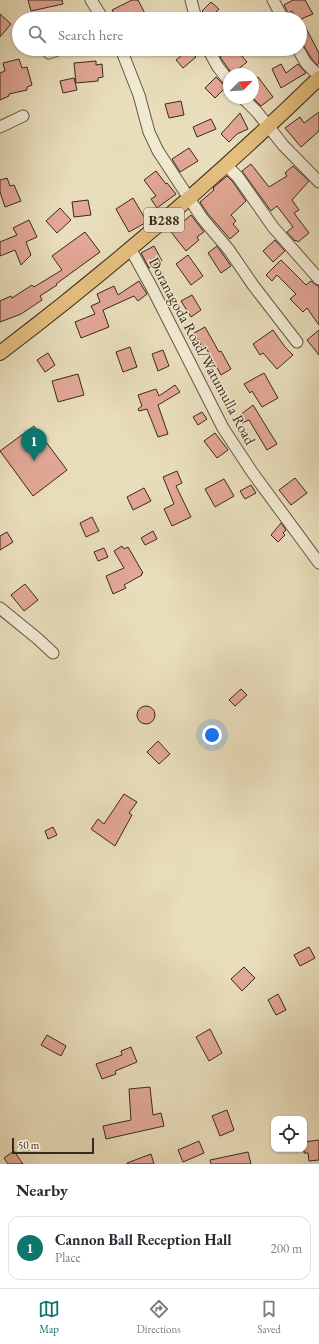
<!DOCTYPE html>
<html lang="en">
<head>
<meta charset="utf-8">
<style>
	:root { --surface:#fff; --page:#f7f7f7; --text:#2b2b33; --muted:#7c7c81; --line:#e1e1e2; --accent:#0f766e }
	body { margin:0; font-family:"EB Garamond",serif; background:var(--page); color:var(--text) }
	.controls { position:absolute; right:12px; bottom:12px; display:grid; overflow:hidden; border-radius:8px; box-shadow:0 1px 3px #0004 }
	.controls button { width:36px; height:36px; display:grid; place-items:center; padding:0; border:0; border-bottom:1px solid var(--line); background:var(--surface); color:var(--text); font:20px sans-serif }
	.compass { position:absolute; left:223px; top:68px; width:36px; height:36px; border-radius:50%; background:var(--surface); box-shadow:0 1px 3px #0004; rotate:66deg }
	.scale { position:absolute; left:12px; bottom:10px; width:82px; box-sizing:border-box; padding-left:4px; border:2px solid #3b271d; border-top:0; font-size:11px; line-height:14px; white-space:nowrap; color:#3b271d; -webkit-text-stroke:3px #f1ead3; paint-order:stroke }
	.you { position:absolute; left:212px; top:735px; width:14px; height:14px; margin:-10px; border:3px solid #fff; border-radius:50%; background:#1a73e8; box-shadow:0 0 0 6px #1a73e833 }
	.badge { display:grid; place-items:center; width:26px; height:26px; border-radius:50%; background:var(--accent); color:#fff; font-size:13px; font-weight:700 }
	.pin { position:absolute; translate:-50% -33px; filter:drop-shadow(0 1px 2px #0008) }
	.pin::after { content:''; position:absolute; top:21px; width:14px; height:12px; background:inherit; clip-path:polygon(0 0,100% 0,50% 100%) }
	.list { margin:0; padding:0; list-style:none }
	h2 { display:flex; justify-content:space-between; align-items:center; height:52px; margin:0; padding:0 16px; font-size:17px }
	h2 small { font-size:13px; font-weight:400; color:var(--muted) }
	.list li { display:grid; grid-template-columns:26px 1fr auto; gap:12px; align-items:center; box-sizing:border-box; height:64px; margin:0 8px 8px; padding:0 8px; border:1px solid var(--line); border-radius:12px }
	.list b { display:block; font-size:15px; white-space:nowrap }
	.list p { margin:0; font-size:13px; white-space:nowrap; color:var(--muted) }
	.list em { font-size:13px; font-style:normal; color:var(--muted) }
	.icon { flex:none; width:22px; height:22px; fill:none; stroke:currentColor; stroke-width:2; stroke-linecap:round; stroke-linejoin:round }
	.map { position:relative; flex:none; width:319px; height:1164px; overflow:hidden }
	.search { position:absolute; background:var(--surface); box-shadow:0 1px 3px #0004; left:12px; right:12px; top:12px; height:44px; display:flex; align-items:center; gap:10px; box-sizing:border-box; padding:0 14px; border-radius:22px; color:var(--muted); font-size:15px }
	.sheet { height:124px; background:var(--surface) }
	nav { display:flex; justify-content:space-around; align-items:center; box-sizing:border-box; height:56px; border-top:1px solid var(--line); background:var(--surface); font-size:11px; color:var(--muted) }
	nav a { display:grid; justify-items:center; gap:2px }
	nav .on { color:var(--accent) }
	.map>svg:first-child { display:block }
	.building { fill:#e2a796; stroke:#3b271d }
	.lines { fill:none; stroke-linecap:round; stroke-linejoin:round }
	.minor-casing { stroke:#654; stroke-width:13 }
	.major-casing { stroke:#3b271d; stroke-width:16 }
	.minor { stroke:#f1ead3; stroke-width:11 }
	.major { stroke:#e4bf7e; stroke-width:14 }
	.labels { text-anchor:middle; stroke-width:3; stroke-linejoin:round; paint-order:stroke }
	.shield { fill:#f1ead3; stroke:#726254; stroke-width:1 }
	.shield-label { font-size:14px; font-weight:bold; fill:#3b271d }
	.street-label { font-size:15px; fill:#3b271d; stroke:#f1ead3 }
</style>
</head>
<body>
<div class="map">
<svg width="319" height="1164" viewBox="0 0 319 1164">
	<rect width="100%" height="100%" fill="#e9debb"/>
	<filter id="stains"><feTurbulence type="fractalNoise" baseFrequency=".005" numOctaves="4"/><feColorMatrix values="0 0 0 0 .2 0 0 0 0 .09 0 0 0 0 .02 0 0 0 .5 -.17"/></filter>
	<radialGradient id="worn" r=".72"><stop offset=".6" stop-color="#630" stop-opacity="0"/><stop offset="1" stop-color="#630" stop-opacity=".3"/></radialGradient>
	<path class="building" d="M 28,0 L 62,0 L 63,4 L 31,11 Z
		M 132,0 L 138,0 L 148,19 L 134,19 L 132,15 L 125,19 L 117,19 L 112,10 Z
		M 293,0 L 305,0 L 313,14 L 301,19 L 319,53 L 319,63 L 317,65 L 312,59 L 300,40 L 300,19 L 296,19 L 292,11 L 288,13 L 284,5 Z
		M 211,2 L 219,9 L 212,16 L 210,15 L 208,17 L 202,11 Z
		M 0,14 L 11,24 L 0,37 Z
		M 189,49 L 196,57 L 183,68 L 176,60 Z
		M 234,49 L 236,49 L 247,62 L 232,74 L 220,57 L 226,52 L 228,54 Z
		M 19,59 L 22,68 L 27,67 L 32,85 L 27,87 L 27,90 L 9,94 L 9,96 L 0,100 L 0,73 L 5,71 L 3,63 Z
		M 96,61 L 96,65 L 102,64 L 103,77 L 98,78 L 98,81 L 76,83 L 74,63 Z
		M 281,64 L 286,73 L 298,64 L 306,73 L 281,88 L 272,69 Z
		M 216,77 L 226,87 L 215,98 L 205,88 Z
		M 258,77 L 273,97 L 261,106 L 253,98 L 253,81 Z
		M 74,78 L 77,90 L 63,93 L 60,81 Z
		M 181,101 L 184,115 L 169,118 L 165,104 Z
		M 319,112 L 319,131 L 301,147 L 285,128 L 300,117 L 304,123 Z
		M 240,113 L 248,129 L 237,134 L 229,142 L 221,134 Z
		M 211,119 L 216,129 L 197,137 L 193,127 Z
		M 189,148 L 198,161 L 180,172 L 172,159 Z
		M 251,164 L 269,187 L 287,176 L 285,173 L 293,166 L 309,181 L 292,200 L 299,210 L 294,213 L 309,233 L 298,242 L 296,240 L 295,241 L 287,232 L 293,227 L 277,206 L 271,211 L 242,171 Z
		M 156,171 L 166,184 L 167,183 L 176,194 L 157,208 L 151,199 L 156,196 L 144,180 Z
		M 227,176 L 233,182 L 246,201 L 231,215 L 236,221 L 233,224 L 239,231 L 230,239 L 208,214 L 200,202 L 214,190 L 213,188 Z
		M 7,178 L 10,186 L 14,185 L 21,201 L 5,207 L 0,192 L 0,180 Z
		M 133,198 L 147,222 L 129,232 L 116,209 Z
		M 88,200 L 91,215 L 74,217 L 72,202 Z
		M 60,208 L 71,220 L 57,233 L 46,221 Z
		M 191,215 L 204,232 L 197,237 L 199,240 L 186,251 L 171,232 Z
		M 29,220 L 37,237 L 26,242 L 31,255 L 21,265 L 15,250 L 0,256 L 0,242 L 17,235 L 13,228 Z
		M 85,232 L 100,252 L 56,284 L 57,285 L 40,296 L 42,300 L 21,314 L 0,322 L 0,301 L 11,296 L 12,298 L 32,285 L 34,287 L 62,270 L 52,256 Z
		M 275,240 L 285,251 L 273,262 L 263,251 Z
		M 154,246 L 162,261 L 149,268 L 141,253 Z
		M 217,246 L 231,266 L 221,273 L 208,253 Z
		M 188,255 L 203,276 L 191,285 L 176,264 Z
		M 281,260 L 306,285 L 311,281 L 316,285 L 319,286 L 319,325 L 307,308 L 303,312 L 290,299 L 296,294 L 277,275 L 272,281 L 266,275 Z
		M 139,281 L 147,294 L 138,301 L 134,296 L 103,310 L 109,327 L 81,338 L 75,322 L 95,314 L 91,306 L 100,302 L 97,294 L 114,286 L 118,295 Z
		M 192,295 L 201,310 L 191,317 L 181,301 Z
		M 205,327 L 219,352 L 221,351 L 231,369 L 221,375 L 205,346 L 202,347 L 194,333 Z
		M 273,330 L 285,347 L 293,355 L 277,369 L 263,353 L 260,355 L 253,344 Z
		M 319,330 L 319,355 L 307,340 Z
		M 130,347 L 137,367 L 123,372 L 116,352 Z
		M 163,350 L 169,366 L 158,371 L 152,354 Z
		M 48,353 L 55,365 L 45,372 L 37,360 Z
		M 264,373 L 278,398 L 262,407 L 252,391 L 250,393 L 244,384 Z
		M 78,374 L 84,395 L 58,402 L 52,381 Z
		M 175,385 L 180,392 L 158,405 L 168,434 L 158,437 L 147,409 L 139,411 L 138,409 L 142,406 L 138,395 L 156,389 L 159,396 Z
		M 253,405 L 277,444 L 267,450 L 249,420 L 242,423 L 239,416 Z
		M 202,412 L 207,419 L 198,425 L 193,417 Z
		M 34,426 L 67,470 L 33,496 L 0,451 Z
		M 215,433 L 228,450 L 217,458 L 204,441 Z
		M 177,471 L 182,483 L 176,486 L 191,517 L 172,526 L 164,509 L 174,504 L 163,477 Z
		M 295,478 L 307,493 L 291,505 L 279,490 Z
		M 224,479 L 234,496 L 215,507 L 205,489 Z
		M 251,485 L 256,493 L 245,499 L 240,491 Z
		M 144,488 L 151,501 L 133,510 L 127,497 Z
		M 92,517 L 99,531 L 86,537 L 80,523 Z
		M 281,523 L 286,530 L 283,533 L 285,535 L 278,542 L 271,535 Z
		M 153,531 L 157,539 L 145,545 L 141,538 Z
		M 7,532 L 13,542 L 0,550 L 0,536 Z
		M 122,546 L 124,549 L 128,547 L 143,573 L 141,574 L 142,575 L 124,585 L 126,588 L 113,594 L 106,576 L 124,568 L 114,551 Z
		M 104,548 L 108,557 L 98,561 L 94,552 Z
		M 25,584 L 38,600 L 24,611 L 11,595 Z
		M 241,689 L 247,695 L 235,706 L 229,700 Z
		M137 715a9 9 0 1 1 18 0a9 9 0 1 1-18 0Z
		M 158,741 L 170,754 L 159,764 L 147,752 Z
		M 124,794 L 137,802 L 129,813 L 132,815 L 115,846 L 91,829 L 98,819 L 104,824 Z
		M 53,827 L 57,835 L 48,839 L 45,831 Z
		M 309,947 L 315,958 L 300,966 L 294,955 Z
		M 244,967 L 255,978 L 242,991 L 231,979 Z
		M 278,994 L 286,1010 L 276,1015 L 268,1000 Z
		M 210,1029 L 222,1053 L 209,1061 L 196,1037 Z
		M 47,1035 L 66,1046 L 61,1056 L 41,1045 Z
		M 131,1047 L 137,1062 L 115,1071 L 116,1074 L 102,1079 L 96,1064 L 122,1055 L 121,1051 Z
		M 150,1087 L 153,1115 L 161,1113 L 164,1126 L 106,1139 L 103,1126 L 131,1120 L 129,1089 Z
		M 227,1110 L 234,1130 L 220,1136 L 212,1116 Z
		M 319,1140 L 319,1160 L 309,1161 L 308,1153 L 304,1153 L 304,1142 Z
		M 199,1141 L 204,1153 L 183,1162 L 178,1150 Z
		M 14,1151 L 23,1164 L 8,1164 L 4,1158 Z
		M 248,1152 L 251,1164 L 211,1164 L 210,1160 Z
		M 151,1154 L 154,1164 L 127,1164 L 127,1163 Z"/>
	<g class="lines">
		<g class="minor-casing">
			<path id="minor" d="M 91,0 L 103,19
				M 191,0 L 196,19
				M 273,0 L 283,19
				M 121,49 L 139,95 L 149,132 L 158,151 L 202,218 L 229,250 L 253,285 L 297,342
				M 208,49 L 218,67 L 229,81
				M 298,49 L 306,63 L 319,76
				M 49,53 L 60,49
				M 243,98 L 257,112 L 283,145 L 319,182
				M 0,127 L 23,116
				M 226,165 L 238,177 L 273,227 L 319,279
				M 131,250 L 151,286 L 223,428 L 252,472 L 319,563
				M 0,608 L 38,639 L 53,653"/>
		</g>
		<g class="major-casing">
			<path id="major" d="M 0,353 C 112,268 218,176 319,78"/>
		</g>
		<use href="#minor" class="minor"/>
		<use href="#major" class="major"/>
	</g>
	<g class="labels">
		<rect class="shield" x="144" y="208" width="40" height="24" rx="3"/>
		<g class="shield-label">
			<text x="164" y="225">B288</text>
		</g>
		<g class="street-label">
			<text transform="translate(202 351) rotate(62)" y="5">Doranagoda Road/Watumulla Road</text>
		</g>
	</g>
	<rect width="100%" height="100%" filter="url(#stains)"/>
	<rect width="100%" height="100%" fill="url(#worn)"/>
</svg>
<div class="controls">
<button><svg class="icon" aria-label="locate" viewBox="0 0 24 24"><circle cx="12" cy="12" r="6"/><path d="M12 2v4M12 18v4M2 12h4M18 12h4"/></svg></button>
</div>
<svg class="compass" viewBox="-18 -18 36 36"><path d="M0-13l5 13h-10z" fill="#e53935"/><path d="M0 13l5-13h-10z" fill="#7c7c81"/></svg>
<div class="scale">50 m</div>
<div class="you"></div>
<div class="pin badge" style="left:34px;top:461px">1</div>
<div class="search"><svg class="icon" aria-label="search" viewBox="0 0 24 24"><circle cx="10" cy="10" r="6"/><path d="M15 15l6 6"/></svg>Search here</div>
</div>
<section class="sheet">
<h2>Nearby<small></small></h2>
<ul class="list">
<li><span class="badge">1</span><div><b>Cannon Ball Reception Hall</b><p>Place</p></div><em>200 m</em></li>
</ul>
</section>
<nav>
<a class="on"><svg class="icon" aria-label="map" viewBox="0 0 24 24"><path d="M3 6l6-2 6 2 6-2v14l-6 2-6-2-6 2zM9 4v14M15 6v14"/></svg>Map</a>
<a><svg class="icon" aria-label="directions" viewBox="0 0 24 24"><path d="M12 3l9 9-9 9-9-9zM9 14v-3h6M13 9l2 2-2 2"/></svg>Directions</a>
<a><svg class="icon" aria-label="saved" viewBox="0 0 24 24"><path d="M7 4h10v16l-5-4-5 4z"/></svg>Saved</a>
</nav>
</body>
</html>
